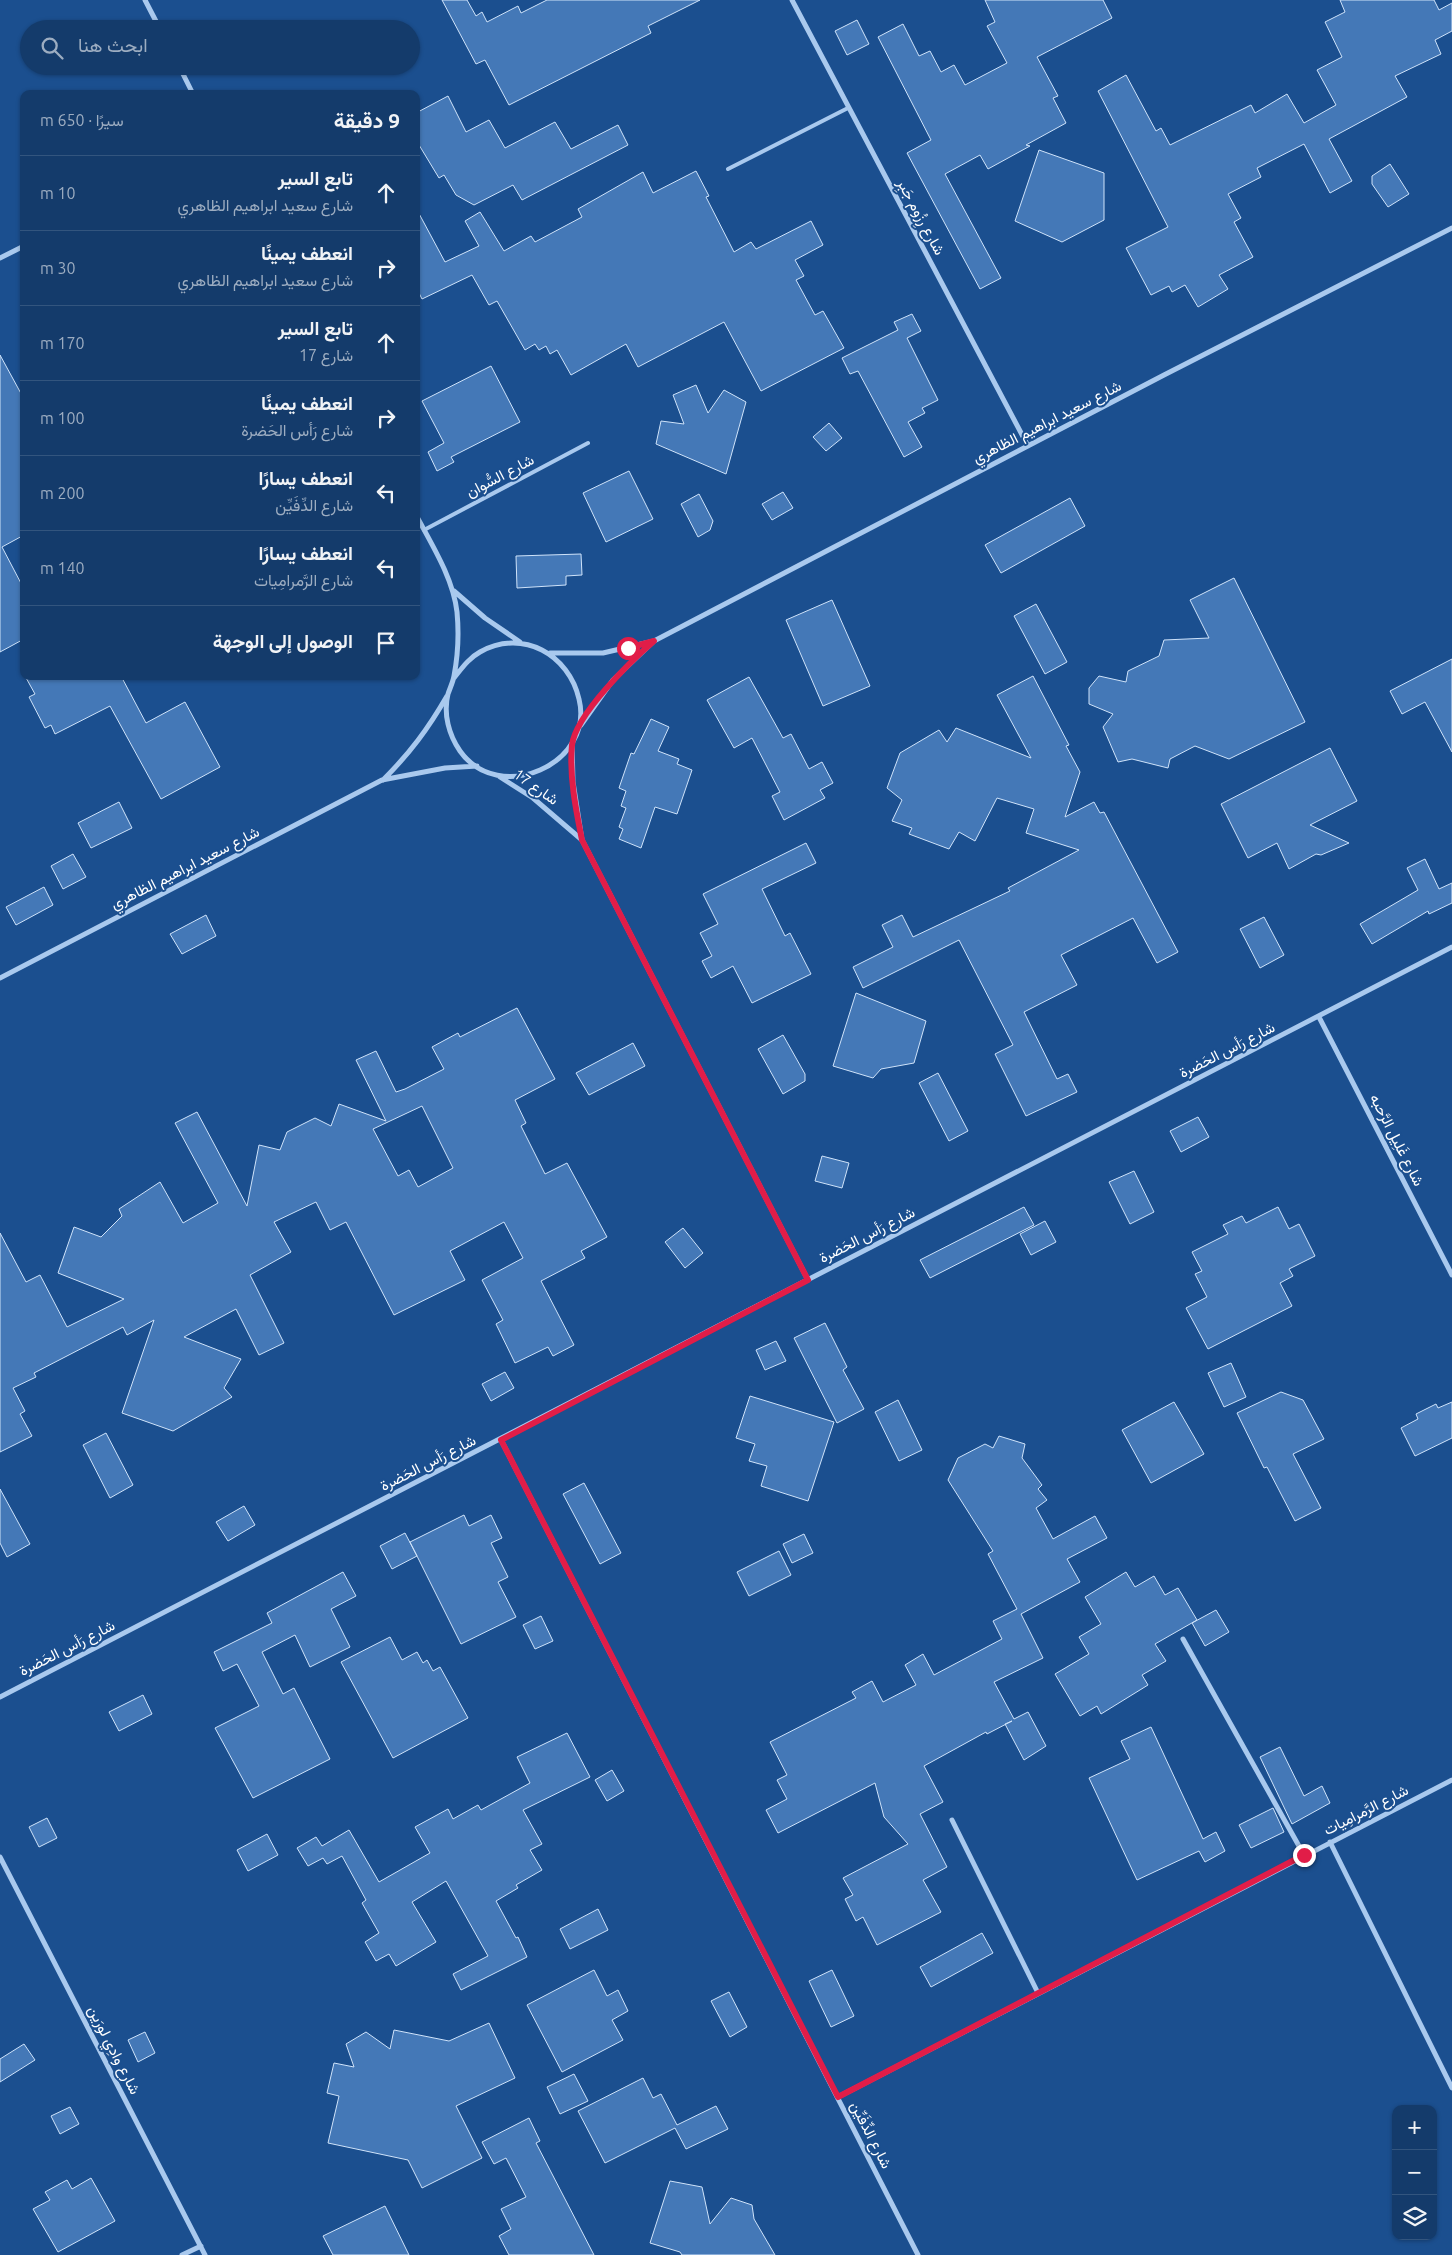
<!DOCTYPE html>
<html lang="ar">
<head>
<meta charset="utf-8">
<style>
	:root { --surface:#143b6b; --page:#214673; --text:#f1f3f6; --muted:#9dadc1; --line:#33557e }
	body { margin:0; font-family:Ubuntu,Vazirmatn,sans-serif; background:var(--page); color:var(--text); direction:rtl }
	.controls { position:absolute; right:15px; bottom:15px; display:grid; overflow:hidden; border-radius:10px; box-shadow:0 1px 4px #0004 }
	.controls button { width:45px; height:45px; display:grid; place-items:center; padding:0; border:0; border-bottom:1px solid var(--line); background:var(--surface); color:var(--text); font:25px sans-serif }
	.stop { position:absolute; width:15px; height:15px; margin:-11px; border:4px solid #e11d48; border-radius:50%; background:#fff }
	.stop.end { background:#e11d48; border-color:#fff; box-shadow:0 1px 5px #0008 }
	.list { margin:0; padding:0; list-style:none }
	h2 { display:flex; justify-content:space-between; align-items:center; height:65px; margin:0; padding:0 20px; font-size:21px }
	h2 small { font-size:16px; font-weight:400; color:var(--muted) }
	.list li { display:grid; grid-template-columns:32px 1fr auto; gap:15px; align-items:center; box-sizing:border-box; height:75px; padding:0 20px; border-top:1px solid var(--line) }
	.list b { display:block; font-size:19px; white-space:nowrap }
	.list p { margin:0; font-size:16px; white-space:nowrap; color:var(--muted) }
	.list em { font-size:16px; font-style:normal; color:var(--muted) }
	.icon { flex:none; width:28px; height:28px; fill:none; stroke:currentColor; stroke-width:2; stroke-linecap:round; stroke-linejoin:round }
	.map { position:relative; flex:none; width:1452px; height:2255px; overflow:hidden; direction:ltr }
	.search { position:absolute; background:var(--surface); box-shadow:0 1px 4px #0004; left:20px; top:20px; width:400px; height:55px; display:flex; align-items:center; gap:12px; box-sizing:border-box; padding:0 18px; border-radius:28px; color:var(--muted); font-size:19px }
	.panel { position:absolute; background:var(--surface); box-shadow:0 1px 4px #0004; left:20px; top:90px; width:400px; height:590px; border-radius:10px; direction:rtl }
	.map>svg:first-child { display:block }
	.building { fill:#4478b7; stroke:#cfe3fa; fill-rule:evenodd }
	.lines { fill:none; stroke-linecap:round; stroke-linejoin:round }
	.lane { stroke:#a9c9ee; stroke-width:4 }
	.street { stroke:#a9c9ee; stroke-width:5 }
	.route { stroke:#e11d48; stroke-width:6 }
	.labels { text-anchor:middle; stroke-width:4; stroke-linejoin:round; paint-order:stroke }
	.street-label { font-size:15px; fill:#fff; stroke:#1b4f8f }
</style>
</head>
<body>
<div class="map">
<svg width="1452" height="2255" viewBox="0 0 1452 2255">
	<rect width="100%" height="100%" fill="#1b4f8f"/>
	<path class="building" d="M 442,0 L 467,0 L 476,16 L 482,12 L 487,22 L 518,6 L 521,13 L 547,0 L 700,0 L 648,26 L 651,33 L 509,105 L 485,60 L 476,64 Z
		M 985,0 L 1103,0 L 1112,18 L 1037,57 L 1058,96 L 1053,98 L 1066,123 L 1026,145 L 1030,146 L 988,169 L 980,155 L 945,174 L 1001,278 L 980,289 L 907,153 L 931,140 L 878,37 L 903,24 L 919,56 L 930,51 L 941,72 L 954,65 L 965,85 L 1007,63 L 987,26 L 995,22 Z
		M 1340,0 L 1434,0 L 1439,10 L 1452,3 L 1452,31 L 1435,40 L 1441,54 L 1395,76 L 1407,97 L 1329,139 L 1352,181 L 1330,193 L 1304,144 L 1257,168 L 1261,177 L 1228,194 L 1241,218 L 1234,222 L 1253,257 L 1219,275 L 1228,289 L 1198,307 L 1185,285 L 1172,292 L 1169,286 L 1151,295 L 1126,248 L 1168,227 L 1098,91 L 1126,75 L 1156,131 L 1161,128 L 1170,145 L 1251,105 L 1255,113 L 1287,94 L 1304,123 L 1336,105 L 1317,70 L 1342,57 L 1325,22 L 1345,12 Z
		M 857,20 L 869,44 L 847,55 L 835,31 Z
		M 448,96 L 466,132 L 489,120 L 505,148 L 555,122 L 571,149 L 618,125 L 628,145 L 522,200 L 513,185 L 474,205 L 456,195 L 444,175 L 439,178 L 416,140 L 416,113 Z
		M 1039,150 L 1104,173 L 1104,220 L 1062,242 L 1015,221 Z
		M 1390,164 L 1409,194 L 1388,207 L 1372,184 L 1372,176 Z
		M 696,171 L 709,196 L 706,197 L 734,252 L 751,242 L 756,249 L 811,221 L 823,245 L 795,260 L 804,276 L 796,280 L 815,315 L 823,311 L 844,348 L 761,391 L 724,322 L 638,367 L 626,344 L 571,375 L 557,350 L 550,354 L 546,346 L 539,350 L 535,344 L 525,350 L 497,301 L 489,305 L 472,275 L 422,299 L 416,287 L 416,208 L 445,262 L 479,246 L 465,221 L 480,212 L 504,251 L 531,236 L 535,242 L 582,217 L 578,209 L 643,172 L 653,193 Z
		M 912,314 L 921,331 L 907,338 L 938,400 L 922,408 L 925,413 L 908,422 L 922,447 L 904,457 L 858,371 L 850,374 L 842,358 L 898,330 L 894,322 Z
		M 0,355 L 24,399 L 24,535 L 2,547 L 24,589 L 24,639 L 0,652 Z
		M 491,366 L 520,422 L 451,457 L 454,462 L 437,471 L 428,452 L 444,443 L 422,401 Z
		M 696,385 L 708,413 L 724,390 L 746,402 L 726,474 L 656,444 L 661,421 L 684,424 L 673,395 Z
		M 829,423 L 842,438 L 826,451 L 813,437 Z
		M 629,471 L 653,519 L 606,542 L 583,493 Z
		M 783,492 L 793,508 L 772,520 L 762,504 Z
		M 699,494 L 713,521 L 710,530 L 698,537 L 681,504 Z
		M 1070,498 L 1085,526 L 1001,573 L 985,545 Z
		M 581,554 L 582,575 L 566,576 L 566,585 L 517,588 L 516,556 Z
		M 1234,578 L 1305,722 L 1229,759 L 1195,746 L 1170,759 L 1168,768 L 1132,759 L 1118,762 L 1103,727 L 1113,714 L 1089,704 L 1089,688 L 1099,676 L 1126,682 L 1128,671 L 1159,656 L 1164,640 L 1209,638 L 1190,600 Z
		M 832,600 L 870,686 L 823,706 L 786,620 Z
		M 1036,604 L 1067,662 L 1045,674 L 1014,616 Z
		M 1452,659 L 1452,752 L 1425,702 L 1402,714 L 1390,691 Z
		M 25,676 L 121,676 L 146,723 L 185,702 L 220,767 L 161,799 L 110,706 L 55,734 L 51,725 L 45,728 L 29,697 L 35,694 Z
		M 1033,676 L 1069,745 L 1066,746 L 1080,772 L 1065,817 L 1094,802 L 1100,813 L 1104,812 L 1178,952 L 1157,963 L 1133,918 L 1061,955 L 1077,985 L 1024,1012 L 1057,1079 L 1068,1074 L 1077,1092 L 1026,1116 L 995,1054 L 1013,1045 L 959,940 L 863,988 L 853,967 L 893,947 L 882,925 L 902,915 L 913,937 L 1010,891 L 1008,888 L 1079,850 L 1026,833 L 1034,809 L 997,798 L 975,841 L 959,832 L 949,849 L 909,834 L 912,828 L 892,821 L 902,800 L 887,788 L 900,753 L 939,730 L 947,742 L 956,728 L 1031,758 L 997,695 Z
		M 749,677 L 783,738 L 791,734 L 809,769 L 822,762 L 833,783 L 820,790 L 825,798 L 784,820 L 772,796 L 780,792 L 752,738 L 734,748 L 707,700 Z
		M 651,719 L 669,727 L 658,751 L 679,759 L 677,764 L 692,770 L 677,814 L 655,807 L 641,848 L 619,839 L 623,829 L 619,827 L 626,808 L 621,806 L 626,791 L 619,788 L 631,753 L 634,754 Z
		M 1330,748 L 1357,801 L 1310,825 L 1349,843 L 1321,855 L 1316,854 L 1289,869 L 1277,843 L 1248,858 L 1221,804 Z
		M 119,802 L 132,828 L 91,848 L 78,823 Z
		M 806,843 L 816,863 L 762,889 L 785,936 L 790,933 L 811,974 L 752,1003 L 733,966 L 711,978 L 702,961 L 712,956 L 700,933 L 718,924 L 703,894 Z
		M 73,854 L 86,877 L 63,889 L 51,866 Z
		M 1425,859 L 1439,889 L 1452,883 L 1452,903 L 1429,914 L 1428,911 L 1372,944 L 1360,924 L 1418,890 L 1407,868 Z
		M 44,887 L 53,905 L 16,925 L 6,907 Z
		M 206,915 L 216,936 L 182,954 L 170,934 Z
		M 1264,917 L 1284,955 L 1260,968 L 1240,929 Z
		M 856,993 L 926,1021 L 914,1063 L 881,1069 L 873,1078 L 833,1066 Z
		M 517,1008 L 555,1079 L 515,1100 L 526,1123 L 521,1126 L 545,1174 L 567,1163 L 607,1237 L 581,1251 L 585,1258 L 541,1281 L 574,1345 L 553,1356 L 548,1347 L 515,1363 L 496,1324 L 503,1320 L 482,1280 L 523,1258 L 504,1222 L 450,1251 L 465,1280 L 394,1315 L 346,1222 L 330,1230 L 316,1202 L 274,1222 L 291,1252 L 250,1275 L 284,1343 L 259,1355 L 236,1309 L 184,1337 L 241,1359 L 224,1388 L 232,1397 L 173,1431 L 122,1413 L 154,1320 L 127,1335 L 123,1327 L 34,1373 L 36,1377 L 13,1388 L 25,1411 L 20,1414 L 32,1436 L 0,1452 L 0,1233 L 26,1282 L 40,1275 L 67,1327 L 124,1299 L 58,1273 L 74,1227 L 101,1237 L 122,1216 L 119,1209 L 160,1182 L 183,1223 L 218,1203 L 175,1123 L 197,1112 L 247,1206 L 259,1145 L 280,1150 L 287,1132 L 315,1118 L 331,1126 L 339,1104 L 386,1121 L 356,1060 L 376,1051 L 396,1092 L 405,1089 L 444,1069 L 432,1047 L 458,1033 L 460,1037 ZM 422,1106 L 453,1168 L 418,1187 L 409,1170 L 398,1176 L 373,1129 Z
		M 783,1035 L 805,1074 L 805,1081 L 783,1094 L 758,1049 Z
		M 633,1043 L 645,1066 L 589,1095 L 576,1073 Z
		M 938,1073 L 968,1131 L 949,1141 L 919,1083 Z
		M 1198,1117 L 1209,1137 L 1181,1152 L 1170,1131 Z
		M 822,1156 L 849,1163 L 842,1188 L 815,1181 Z
		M 1134,1171 L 1154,1212 L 1130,1224 L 1109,1182 Z
		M 1024,1207 L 1034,1225 L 930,1278 L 920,1260 Z
		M 1278,1207 L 1289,1229 L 1299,1224 L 1315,1256 L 1289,1269 L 1293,1276 L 1280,1283 L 1292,1306 L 1208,1349 L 1186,1308 L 1207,1297 L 1195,1274 L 1202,1271 L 1192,1252 L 1228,1234 L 1223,1225 L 1242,1216 L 1246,1223 Z
		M 1045,1221 L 1056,1242 L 1031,1255 L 1020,1234 Z
		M 683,1228 L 703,1253 L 685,1268 L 665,1242 Z
		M 825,1323 L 847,1367 L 843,1370 L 864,1409 L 837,1423 L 794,1338 Z
		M 776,1341 L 786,1361 L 765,1370 L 756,1350 Z
		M 1231,1363 L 1246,1397 L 1224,1407 L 1208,1373 Z
		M 505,1372 L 514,1388 L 491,1401 L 482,1384 Z
		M 1281,1392 L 1303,1400 L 1324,1439 L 1293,1454 L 1321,1508 L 1295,1521 L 1267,1467 L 1264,1468 L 1237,1413 Z
		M 750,1396 L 834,1422 L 808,1501 L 761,1486 L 767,1466 L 749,1461 L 755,1444 L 736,1438 Z
		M 898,1400 L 922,1450 L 899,1461 L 875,1412 Z
		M 1174,1402 L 1204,1454 L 1151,1483 L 1122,1430 Z
		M 1452,1402 L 1452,1438 L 1415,1456 L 1401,1428 L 1418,1419 L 1416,1414 L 1436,1404 L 1438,1408 Z
		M 106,1433 L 133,1485 L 110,1498 L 83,1445 Z
		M 999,1436 L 1025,1444 L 1022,1458 L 1042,1485 L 1038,1489 L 1047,1500 L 1036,1508 L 1053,1539 L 1095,1516 L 1107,1538 L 1067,1559 L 1080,1582 L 1021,1614 L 1043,1658 L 994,1682 L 1014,1719 L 1028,1712 L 1046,1746 L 1024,1760 L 1005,1724 L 1012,1721 L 987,1734 L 986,1732 L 924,1766 L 943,1802 L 920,1814 L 947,1867 L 923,1880 L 941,1912 L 877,1945 L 863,1917 L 856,1921 L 845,1899 L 853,1895 L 843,1878 L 908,1844 L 884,1817 L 875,1783 L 778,1833 L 766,1810 L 787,1799 L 777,1780 L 787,1775 L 770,1742 L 856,1698 L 852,1692 L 872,1681 L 883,1702 L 916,1685 L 905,1665 L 923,1654 L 934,1675 L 1002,1639 L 993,1621 L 1017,1609 L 988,1554 L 993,1551 L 948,1480 L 958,1458 L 985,1444 L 993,1448 Z
		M 584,1483 L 621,1553 L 600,1564 L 563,1494 Z
		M 0,1489 L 30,1544 L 7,1557 L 0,1543 Z
		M 244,1506 L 255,1525 L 228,1541 L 216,1522 Z
		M 464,1515 L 469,1526 L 491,1515 L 502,1538 L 491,1543 L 508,1577 L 498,1582 L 516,1617 L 461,1644 L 410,1542 Z
		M 405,1533 L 417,1556 L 392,1569 L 380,1546 Z
		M 804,1534 L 813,1553 L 792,1563 L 783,1544 Z
		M 779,1551 L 791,1575 L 749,1596 L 737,1572 Z
		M 343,1572 L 356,1596 L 331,1609 L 350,1647 L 310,1667 L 295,1635 L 262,1652 L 283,1694 L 294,1688 L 330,1759 L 253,1798 L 215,1728 L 259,1706 L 237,1664 L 223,1671 L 214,1652 L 272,1623 L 267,1613 Z
		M 1126,1572 L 1135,1587 L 1154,1576 L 1165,1595 L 1178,1588 L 1197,1620 L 1155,1644 L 1166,1661 L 1142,1675 L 1148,1685 L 1101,1714 L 1097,1706 L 1080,1716 L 1055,1674 L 1089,1654 L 1079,1637 L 1101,1624 L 1085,1597 Z
		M 1216,1610 L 1229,1632 L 1205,1646 L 1192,1623 Z
		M 541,1616 L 553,1641 L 535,1649 L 523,1625 Z
		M 390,1637 L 402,1660 L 417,1652 L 423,1663 L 427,1660 L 433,1671 L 440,1667 L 468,1718 L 393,1758 L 341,1662 Z
		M 143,1695 L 152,1714 L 119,1731 L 109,1712 Z
		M 1151,1727 L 1203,1839 L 1216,1832 L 1225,1851 L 1205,1862 L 1199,1851 L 1137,1880 L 1089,1778 L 1130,1759 L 1121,1741 Z
		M 567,1733 L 590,1777 L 523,1810 L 542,1844 L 530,1850 L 542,1870 L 516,1885 L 518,1888 L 496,1901 L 516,1938 L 518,1937 L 527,1957 L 461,1990 L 453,1974 L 488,1956 L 446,1881 L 412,1902 L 436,1942 L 396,1966 L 389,1954 L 376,1961 L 365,1942 L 379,1933 L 362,1903 L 366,1900 L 342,1856 L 327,1864 L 323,1858 L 308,1866 L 297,1848 L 316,1837 L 322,1846 L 349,1830 L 379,1882 L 430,1853 L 415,1827 L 448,1809 L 453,1819 L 478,1805 L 481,1810 L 530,1783 L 517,1757 Z
		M 1280,1747 L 1304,1796 L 1322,1786 L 1330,1803 L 1292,1824 L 1260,1757 Z
		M 612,1770 L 624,1791 L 607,1801 L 595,1780 Z
		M 1273,1808 L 1284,1832 L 1251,1848 L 1239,1825 Z
		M 47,1818 L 57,1838 L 39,1847 L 29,1827 Z
		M 267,1834 L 278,1855 L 248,1871 L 237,1850 Z
		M 598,1909 L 608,1930 L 570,1949 L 560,1929 Z
		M 982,1933 L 993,1953 L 931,1987 L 920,1967 Z
		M 594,1970 L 607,1996 L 618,1990 L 628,2011 L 612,2020 L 623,2040 L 562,2072 L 527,2005 Z
		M 832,1970 L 854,2016 L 831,2027 L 809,1981 Z
		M 729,1992 L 747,2027 L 730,2037 L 711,2001 Z
		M 489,2023 L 515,2078 L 456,2106 L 482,2158 L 422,2188 L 408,2160 L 328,2143 L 339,2096 L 327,2093 L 334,2063 L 354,2067 L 346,2044 L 366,2032 L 390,2049 L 394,2030 L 449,2041 Z
		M 145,2032 L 155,2053 L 138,2062 L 128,2040 Z
		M 24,2044 L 35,2060 L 0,2082 L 0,2059 Z
		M 574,2074 L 588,2101 L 560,2114 L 547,2087 Z
		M 643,2078 L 653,2098 L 661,2094 L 677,2125 L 716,2106 L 728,2129 L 686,2149 L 675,2128 L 605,2163 L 578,2111 Z
		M 70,2107 L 79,2124 L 60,2134 L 51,2116 Z
		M 529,2118 L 540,2141 L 536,2143 L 594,2255 L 509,2255 L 499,2236 L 511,2229 L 501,2209 L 526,2197 L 506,2158 L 494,2164 L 482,2142 Z
		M 91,2178 L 115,2221 L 58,2252 L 33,2209 L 50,2200 L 45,2192 L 67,2180 L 72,2189 Z
		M 670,2181 L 702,2187 L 710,2224 L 731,2198 L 752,2205 L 754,2219 L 775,2255 L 682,2255 L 680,2252 L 650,2243 Z
		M 385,2206 L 409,2255 L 333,2255 L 323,2236 Z"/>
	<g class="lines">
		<path class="lane" d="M 728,169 L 848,108
			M 424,530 L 588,443"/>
		<path class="street" d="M 145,0 L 160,29
			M 792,0 L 1028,446
			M 179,66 L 193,94
			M 0,258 L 24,246
			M 416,515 C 432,545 453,578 457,612 C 459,633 458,655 454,676 C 453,682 450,688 448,694 C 443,714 449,735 460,751 C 499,806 595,764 579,699 C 569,655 523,628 480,652 C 469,658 462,668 454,678
			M 454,591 L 485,618 L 520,642
			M 550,653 L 603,653 L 654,641 L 1164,375 L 1452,228
			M 581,725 L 613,680 L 652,643
			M 572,743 L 573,782 L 582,840 L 808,1280
			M 500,777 L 533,798 L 582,840
			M 383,780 C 410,753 428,729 447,696
			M 0,978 L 382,780 L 445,768 L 477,766
			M 1319,1017 L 1452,1275
			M 501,1440 L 918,2255
			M 1183,1639 L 1304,1855
			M 0,1697 L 1452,947
			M 952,1820 L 1038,1993
			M 1330,1842 L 1452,2088
			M 0,1857 L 205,2255
			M 838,2097 L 1452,1780
			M 182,2255 L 201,2246"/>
	</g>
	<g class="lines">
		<path class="route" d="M 628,648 L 654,641 C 631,661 576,714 572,745 C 569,776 576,810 582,840 L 808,1280 L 501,1440 L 838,2097 L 1304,1855"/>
	</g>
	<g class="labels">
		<g class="street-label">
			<text transform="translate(921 217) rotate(62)" y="5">شارع رِزُوم جَبِر</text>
			<text transform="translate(1047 422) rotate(-27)" y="5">شارع سعيد ابراهيم الظاهري</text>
			<text transform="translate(500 476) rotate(-28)" y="5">شارع السُّوان</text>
			<text transform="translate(536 787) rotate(35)" y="5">شارع 17</text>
			<text transform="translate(185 868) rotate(-27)" y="5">شارع سعيد ابراهيم الظاهري</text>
			<text transform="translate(1227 1050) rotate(-27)" y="5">شارع رَأس الحَضرة</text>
			<text transform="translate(1397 1140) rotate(63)" y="5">شارع غَلِيل الرَّحبه</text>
			<text transform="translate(867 1235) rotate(-27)" y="5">شارع رَأس الحَضرة</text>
			<text transform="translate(428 1463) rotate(-27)" y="5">شارع رَأس الحَضرة</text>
			<text transform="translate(67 1648) rotate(-27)" y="5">شارع رَأس الحَضرة</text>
			<text transform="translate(1366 1810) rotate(-27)" y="5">شارع الرَّمرامِيات</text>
			<text transform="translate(114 2050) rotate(63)" y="5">شارع وادِي لورَين</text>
			<text transform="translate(871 2135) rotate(63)" y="5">شارع الدِّفَيِّن</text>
		</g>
	</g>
</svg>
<div class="controls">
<button>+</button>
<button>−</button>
<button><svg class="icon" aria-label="layers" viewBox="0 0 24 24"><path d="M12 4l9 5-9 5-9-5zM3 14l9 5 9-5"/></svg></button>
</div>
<div class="stop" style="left:628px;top:648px"></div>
<div class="stop end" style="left:1304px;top:1855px"></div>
<div class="search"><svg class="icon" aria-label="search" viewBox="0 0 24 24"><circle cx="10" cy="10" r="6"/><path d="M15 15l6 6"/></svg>ابحث هنا</div>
<section class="panel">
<h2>9 دقيقة<small>سيرًا · 650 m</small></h2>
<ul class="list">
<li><svg class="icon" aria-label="ahead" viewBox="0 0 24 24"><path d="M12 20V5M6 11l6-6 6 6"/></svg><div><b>تابع السير</b><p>شارع سعيد ابراهيم الظاهري</p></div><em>10 m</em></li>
<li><svg class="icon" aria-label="right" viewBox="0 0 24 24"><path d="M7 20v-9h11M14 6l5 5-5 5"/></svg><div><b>انعطف يمينًا</b><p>شارع سعيد ابراهيم الظاهري</p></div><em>30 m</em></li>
<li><svg class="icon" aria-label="ahead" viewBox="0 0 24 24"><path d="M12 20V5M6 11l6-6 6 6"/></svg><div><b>تابع السير</b><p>شارع 17</p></div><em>170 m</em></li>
<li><svg class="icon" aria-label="right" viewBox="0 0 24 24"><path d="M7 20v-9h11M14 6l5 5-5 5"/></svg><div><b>انعطف يمينًا</b><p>شارع رَأس الحَضرة</p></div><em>100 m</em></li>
<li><svg class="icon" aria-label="left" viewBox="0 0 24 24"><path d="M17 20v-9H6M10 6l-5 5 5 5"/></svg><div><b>انعطف يسارًا</b><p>شارع الدِّفَيِّن</p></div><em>200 m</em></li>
<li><svg class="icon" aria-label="left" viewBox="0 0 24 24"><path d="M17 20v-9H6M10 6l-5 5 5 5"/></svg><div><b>انعطف يسارًا</b><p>شارع الرَّمرامِيات</p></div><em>140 m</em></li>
<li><svg class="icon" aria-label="arrive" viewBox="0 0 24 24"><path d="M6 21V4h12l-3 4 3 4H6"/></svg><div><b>الوصول إلى الوجهة</b></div></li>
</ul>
</section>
</div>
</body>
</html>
